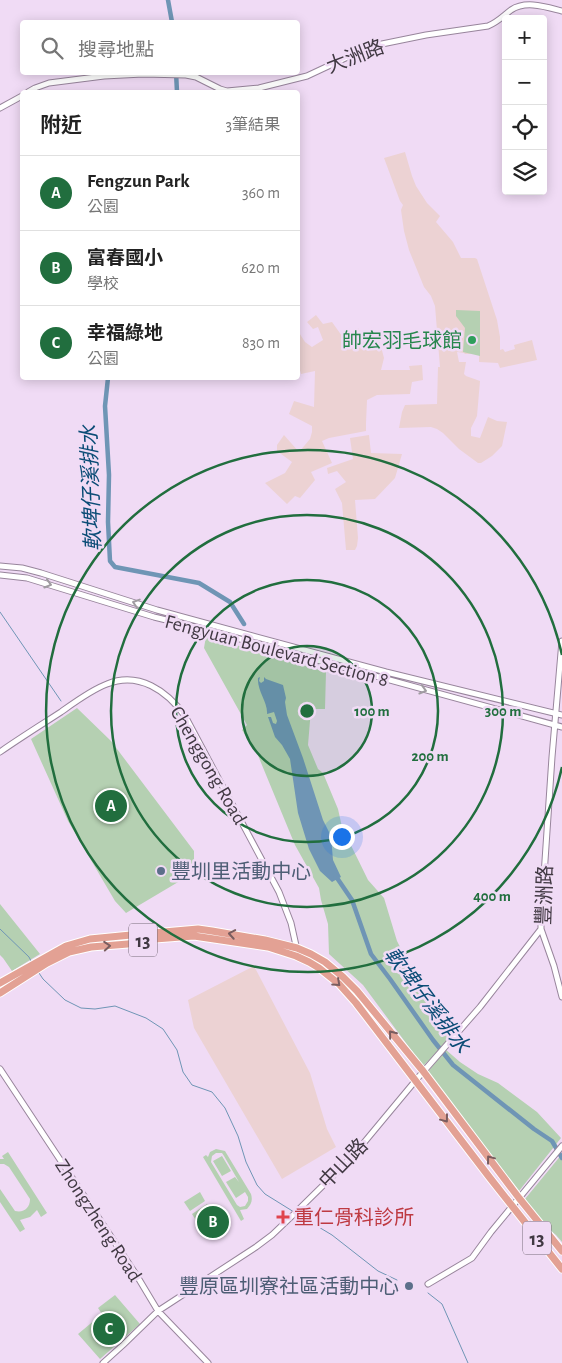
<!DOCTYPE html>
<html lang="zh-TW">
<head>
<meta charset="utf-8">
<style>
	:root { --surface:#fff; --page:#f2f2f2; --text:#222; --muted:#767676; --line:#e0e0e0; --accent:#216e3e }
	body { margin:0; font-family:"Alegreya Sans","Noto Sans TC",sans-serif; background:var(--page); color:var(--text) }
	.controls { position:absolute; right:15px; top:15px; display:grid; overflow:hidden; border-radius:5px; box-shadow:0 2px 12px #0003 }
	.controls button { width:45px; height:45px; display:grid; place-items:center; padding:0; border:0; border-bottom:1px solid var(--line); background:var(--surface); color:var(--text); font:25px sans-serif }
	.you { position:absolute; left:341px; top:836px; width:18px; height:18px; margin:-12px; border:4px solid #fff; border-radius:50%; background:#1a73e8; box-shadow:0 0 0 8px #1a73e833 }
	.badge { display:grid; place-items:center; width:32px; height:32px; border-radius:50%; background:var(--accent); color:#fff; font-size:16px; font-weight:700 }
	.pin { position:absolute; translate:-50% -50%; border:2px solid #fff; box-shadow:0 1px 5px #0006 }
	.list { margin:0; padding:0; list-style:none }
	h2 { display:flex; justify-content:space-between; align-items:center; height:65px; margin:0; padding:0 20px; font-size:21px }
	h2 small { font-size:16px; font-weight:400; color:var(--muted) }
	.list li { display:grid; grid-template-columns:32px 1fr auto; gap:15px; align-items:center; box-sizing:border-box; height:75px; padding:0 20px; border-top:1px solid var(--line) }
	.list b { display:block; font-size:19px; white-space:nowrap }
	.list p { margin:0; font-size:16px; white-space:nowrap; color:var(--muted) }
	.list em { font-size:16px; font-style:normal; color:var(--muted) }
	.icon { flex:none; width:28px; height:28px; fill:none; stroke:currentColor; stroke-width:2; stroke-linecap:round; stroke-linejoin:round }
	.map { position:relative; flex:none; width:562px; height:1363px; overflow:hidden }
	.search { position:absolute; background:var(--surface); box-shadow:0 2px 12px #0003; left:20px; top:20px; width:280px; height:55px; display:flex; align-items:center; gap:12px; box-sizing:border-box; padding:0 18px; border-radius:5px; color:var(--muted); font-size:19px }
	.panel { position:absolute; background:var(--surface); box-shadow:0 2px 12px #0003; left:20px; top:90px; width:280px; height:290px; border-radius:5px }
	.map>svg:first-child { display:block }
	.industrial { fill:#ecd2d3 }
	.green { fill:#b5d0b2; fill-rule:evenodd }
	.water { fill:#6f95b5 }
	.lines { fill:none; stroke-linecap:round; stroke-linejoin:round }
	.stream { stroke:#6f95b5; stroke-width:1 }
	.canal { stroke:#6f95b5; stroke-width:4.5 }
	.tertiary-casing { stroke:#98859c; stroke-width:7 }
	.primary-casing { stroke:#fff; stroke-width:9 }
	.tertiary { stroke:#fff; stroke-width:5 }
	.primary { stroke:#e3a194; stroke-width:7 }
	.oneway { stroke:#a09ca1 }
	.oneway2 { stroke:#7a5d5f }
	.ring { fill:none; stroke:#216e3e; stroke-width:2.5 }
	.leisure-dot { fill:#2e9e5b; stroke:#f0dbf5; stroke-width:2 }
	.service-dot { fill:#5c6f8a; stroke:#f0dbf5; stroke-width:2 }
	.health-dot { fill:#e0444e; stroke:#f0dbf5; stroke-width:2 }
	.labels { text-anchor:middle; stroke-width:5; stroke-linejoin:round; paint-order:stroke }
	.shield { fill:#f0dbf5; stroke:#766a78; stroke-width:1 }
	.shield-label { font-size:19px; font-weight:bold; fill:#413943 }
	.street-label { font-size:20px; fill:#413943; stroke:#f0dbf5 }
	.leisure-label { font-size:20px; fill:#27864d; stroke:#f0dbf5; text-anchor:end }
	.service-label { font-size:20px; fill:#4e5e75; stroke:#f0dbf5; text-anchor:start }
	.health-label { font-size:20px; fill:#be3a42; stroke:#f0dbf5; text-anchor:start }
	.water-label { font-size:21px; font-style:italic; fill:#0b4c76; stroke:#f0dbf5 }
	.centre { fill:#216e3e; stroke:#f0dbf5; stroke-width:2.5 }
	.ring-label { font-size:15px; text-anchor:middle; font-weight:bold; fill:#216e3e; stroke:#f0dbf5; stroke-width:5; stroke-linejoin:round; paint-order:stroke }
</style>
</head>
<body>
<div class="map">
<svg width="562" height="1363" viewBox="0 0 562 1363">
	<rect width="100%" height="100%" fill="#f0dbf5"/>
	<path class="industrial" d="M 405,152 L 412,176 L 416,186 L 427,203 L 440,216 L 436,222 L 453,242 L 461,258 L 475,258 L 477,259 L 497,320 L 500,337 L 500,350 L 503,349 L 505,352 L 515,349 L 514,345 L 532,340 L 537,360 L 500,368 L 498,363 L 479,362 L 479,354 L 465,354 L 464,353 L 457,352 L 459,362 L 466,362 L 464,374 L 466,376 L 480,381 L 477,416 L 471,428 L 471,436 L 480,438 L 488,417 L 497,421 L 507,422 L 502,446 L 492,456 L 481,463 L 478,463 L 459,449 L 443,433 L 437,429 L 431,427 L 399,428 L 402,412 L 405,405 L 437,404 L 438,367 L 440,367 L 435,306 L 431,296 L 424,287 L 409,250 L 404,231 L 401,210 L 403,205 L 400,201 L 384,158 Z
		M 316,315 L 323,324 L 332,322 L 342,336 L 358,328 L 361,334 L 373,334 L 380,343 L 384,358 L 381,370 L 410,370 L 409,366 L 422,365 L 423,380 L 412,382 L 410,394 L 377,395 L 367,400 L 366,423 L 366,431 L 329,438 L 322,441 L 332,463 L 311,472 L 315,480 L 300,498 L 295,496 L 287,504 L 265,483 L 285,473 L 292,462 L 277,451 L 277,445 L 284,435 L 299,452 L 310,439 L 312,432 L 312,426 L 289,414 L 294,401 L 314,407 L 315,371 L 301,374 L 298,363 L 298,331 L 305,342 L 312,347 L 323,340 L 318,327 L 313,329 L 307,322 Z
		M 369,435 L 371,453 L 402,454 L 395,478 L 375,499 L 355,500 L 358,538 L 357,546 L 355,550 L 346,550 L 342,503 L 335,489 L 346,482 L 337,471 L 328,474 L 327,468 L 353,459 L 350,438 Z
		M 254,966 L 310,1073 L 327,1129 L 336,1147 L 282,1179 L 194,1028 L 188,1000 Z"/>
	<path class="green" d="M 456,310 L 480,311 L 480,356 L 463,352 L 465,328 L 456,316 Z
		M 206,636 L 326,672 L 325,709 L 311,709 L 308,745 L 318,769 L 323,773 L 338,809 L 342,827 L 368,880 L 384,898 L 397,941 L 423,992 L 439,1014 L 449,1041 L 423,1066 L 363,985 L 329,954 L 328,924 L 321,900 L 319,888 L 295,845 L 257,753 L 242,730 L 247,725 L 204,648 Z
		M 77,708 L 111,741 L 194,851 L 194,864 L 190,875 L 126,913 L 115,901 L 68,821 L 31,739 Z
		M 0,904 L 40,954 L 12,971 L 3,958 L 0,955 Z
		M 445,1049 L 460,1062 L 478,1074 L 498,1083 L 537,1112 L 561,1138 L 519,1191 L 428,1072 Z
		M 216,1149 L 225,1151 L 251,1194 C 253,1201 251,1204 247,1209 L 240,1210 L 244,1219 L 241,1221 L 203,1157 L 206,1155 L 208,1157 L 210,1152 ZM 216,1153 L 222,1153 L 224,1156 L 239,1182 L 235,1177 L 226,1182 L 236,1198 L 245,1192 L 248,1197 L 248,1201 L 245,1206 L 240,1207 L 237,1205 L 211,1162 L 212,1156 Z
		M 8,1152 L 47,1213 L 41,1217 L 37,1210 L 30,1217 L 20,1220 L 25,1229 L 20,1232 L 0,1202 L 0,1189 L 15,1211 C 24,1213 30,1208 30,1199 L 9,1167 L 4,1164 L 0,1164 L 0,1159 L 4,1159 L 2,1156 Z
		M 562,1154 L 562,1242 L 556,1235 L 545,1226 L 525,1199 Z
		M 222,1156 L 231,1171 L 222,1176 L 213,1161 Z
		M 200,1192 L 205,1201 L 190,1211 L 184,1202 Z
		M 207,1204 L 212,1213 L 197,1222 L 192,1214 Z
		M 115,1295 L 140,1324 L 100,1359 L 78,1334 L 102,1314 L 98,1308 Z"/>
	<path class="water" d="M 260,677 L 259,681 L 261,683 L 264,681 L 264,677 L 266,679 L 283,685 L 286,698 L 285,702 L 287,715 L 303,758 L 323,820 L 331,836 L 333,860 L 341,877 L 332,882 L 320,871 L 309,849 L 298,813 L 290,759 L 282,745 L 275,737 L 268,717 L 271,717 L 273,723 L 276,724 L 277,721 L 274,712 L 267,714 C 268,702 257,691 258,678 Z"/>
	<g class="lines">
		<path class="stream" d="M 0,612 L 61,701
			M 0,929 L 29,957 L 31,961
			M 39,973 L 43,979 L 65,1000 L 81,1008 L 95,1009 L 115,1006 L 146,1018 L 163,1029 L 177,1050 L 183,1072 L 192,1085 L 212,1092 L 225,1108 L 238,1136 L 246,1162 L 257,1185 L 265,1194 L 294,1212
			M 297,1214 L 332,1235 L 378,1271 L 397,1280
			M 428,1293 L 442,1304 L 468,1363"/>
		<path class="canal" d="M 168,0 L 172,22
			M 176,72 L 177,92
			M 108,378 L 105,406 L 109,475 L 108,522 L 110,561 L 115,567 L 199,583 L 230,602 L 244,624
			M 335,875 L 352,900 L 371,954 L 390,979 L 433,1040 L 453,1065 L 534,1129 L 552,1141 L 562,1158"/>
		<g class="tertiary-casing">
			<path id="tertiary" d="M 28,92 L 35,88 L 49,83 L 104,76 L 143,74 L 186,75 L 196,77 L 220,89 L 227,91 L 259,88 L 307,76 L 354,54 L 377,45 L 426,35 L 488,26 C 498,22 503,16 511,10 C 526,0 546,7 562,11
				M 0,108 L 22,96
				M 0,566 L 22,568 L 41,573 L 157,610 L 386,672 L 562,715
				M 0,575 L 27,578 L 154,617 L 207,630 L 562,727
				M 562,641 L 552,757 L 541,920 L 541,929 L 554,966 L 562,997
				M 0,752 C 20,738 41,725 61,712 C 75,702 91,690 107,684 C 139,671 167,691 185,716 L 279,892 L 291,923 L 297,950
				M 0,1069 L 137,1276 L 158,1311 L 208,1363
				M 428,1284 L 472,1258 L 491,1232 L 562,1146
				M 103,1363 L 123,1345 L 158,1311 L 256,1247 L 272,1235 L 293,1215 L 352,1157 L 416,1080 L 480,1007 L 541,929"/>
		</g>
		<g class="primary-casing">
			<path id="primary" d="M 0,983 L 66,946 L 90,939 L 141,934 L 198,929 L 212,931 L 265,940 L 297,948 L 311,954 L 325,962 L 343,977 L 357,991 L 423,1071 L 519,1198 L 562,1251
				M 0,993 L 47,963 L 69,952 L 91,947 L 128,944 L 142,940 L 194,936 L 268,947 L 296,956 L 309,962 L 319,968 L 339,984 L 356,1003 L 490,1178 L 562,1269"/>
		</g>
		<use href="#tertiary" class="tertiary"/>
		<use href="#primary" class="primary"/>
	</g>
	<defs><path id="oneway-chevron" d="M-2-3.5L2.5 0L-2 3.5" fill="none" stroke-width="1.6" stroke-linecap="round" stroke-linejoin="round" transform="scale(1.25)"/></defs>
	<g class="oneway">
		<use href="#oneway-chevron" transform="translate(48 584) rotate(17)"/>
		<use href="#oneway-chevron" transform="translate(136 603) rotate(-162)"/>
		<use href="#oneway-chevron" transform="translate(423 690) rotate(16)"/>
	</g>
	<g class="oneway2">
		<use href="#oneway-chevron" transform="translate(232 934) rotate(-170)"/>
		<use href="#oneway-chevron" transform="translate(107 946) rotate(-4)"/>
		<use href="#oneway-chevron" transform="translate(337 983) rotate(42)"/>
		<use href="#oneway-chevron" transform="translate(392 1034) rotate(-129)"/>
		<use href="#oneway-chevron" transform="translate(445 1119) rotate(53)"/>
		<use href="#oneway-chevron" transform="translate(490 1159) rotate(-127)"/>
	</g>
	<circle cx="307" cy="711" r="65" fill="#216e3e" fill-opacity=".12"/>
	<g class="ring">
		<circle cx="307" cy="711" r="65"/>
		<circle cx="307" cy="711" r="131"/>
		<circle cx="307" cy="711" r="196"/>
		<path d="M562 767A261 261 0 1 1 562 655"/>
	</g>
	<circle class="leisure-dot" cx="472" cy="340" r="5"/>
	<g class="service-dot">
		<circle cx="161" cy="871" r="5"/>
		<circle cx="409" cy="1286" r="5"/>
	</g>
	<path class="health-dot" d="M280.5 1209.5h5v5h5v5h-5v5h-5v-5h-5v-5h5z"/>
	<g class="labels">
		<g class="shield">
			<rect x="129" y="923.5" width="28" height="33" rx="4"/>
			<rect x="523" y="1221.5" width="28" height="33" rx="4"/>
		</g>
		<g class="shield-label">
			<text x="143" y="947">13</text>
			<text x="537" y="1245">13</text>
		</g>
		<g class="street-label">
			<text transform="translate(355 56) rotate(-21)" y="7">大洲路</text>
			<text transform="translate(277 650) rotate(15)" y="7">Fengyuan Boulevard Section 8</text>
			<text transform="translate(209 765) rotate(60)" y="7">Chenggong Road</text>
			<text transform="translate(544 895) rotate(-88)" y="7">豐洲路</text>
			<text transform="translate(343 1163) rotate(-46)" y="7">中山路</text>
			<text transform="translate(99 1220) rotate(57)" y="7">Zhongzheng Road</text>
		</g>
		<g class="leisure-label">
			<text x="462" y="347">帥宏羽毛球館</text>
		</g>
		<g class="service-label">
			<text x="171" y="878">豐圳里活動中心</text>
			<text x="399" y="1293" text-anchor="end">豐原區圳寮社區活動中心</text>
		</g>
		<g class="health-label">
			<text x="294" y="1224">重仁骨科診所</text>
		</g>
		<g class="water-label">
			<text transform="translate(91 488) rotate(-92)" y="7">軟埤仔溪排水</text>
			<text transform="translate(427 1000) rotate(53)" y="7">軟埤仔溪排水</text>
		</g>
	</g>
	<circle cx="307" cy="711" r="8" class="centre"/>
	<g class="ring-label">
		<text x="372" y="716">100 m</text>
		<text x="503" y="716">300 m</text>
		<text x="430" y="761">200 m</text>
		<text x="492" y="901">400 m</text>
	</g>
</svg>
<div class="controls">
<button>+</button>
<button>−</button>
<button><svg class="icon" aria-label="locate" viewBox="0 0 24 24"><circle cx="12" cy="12" r="6"/><path d="M12 2v4M12 18v4M2 12h4M18 12h4"/></svg></button>
<button><svg class="icon" aria-label="layers" viewBox="0 0 24 24"><path d="M12 4l9 5-9 5-9-5zM3 14l9 5 9-5"/></svg></button>
</div>
<div class="you"></div>
<div class="pin badge" style="left:111px;top:806px">A</div>
<div class="pin badge" style="left:213px;top:1222px">B</div>
<div class="pin badge" style="left:109px;top:1329px">C</div>
<div class="search"><svg class="icon" aria-label="search" viewBox="0 0 24 24"><circle cx="10" cy="10" r="6"/><path d="M15 15l6 6"/></svg>搜尋地點</div>
<section class="panel">
<h2>附近<small>3筆結果</small></h2>
<ul class="list">
<li><span class="badge">A</span><div><b>Fengzun Park</b><p>公園</p></div><em>360 m</em></li>
<li><span class="badge">B</span><div><b>富春國小</b><p>學校</p></div><em>620 m</em></li>
<li><span class="badge">C</span><div><b>幸福綠地</b><p>公園</p></div><em>830 m</em></li>
</ul>
</section>
</div>
</body>
</html>
